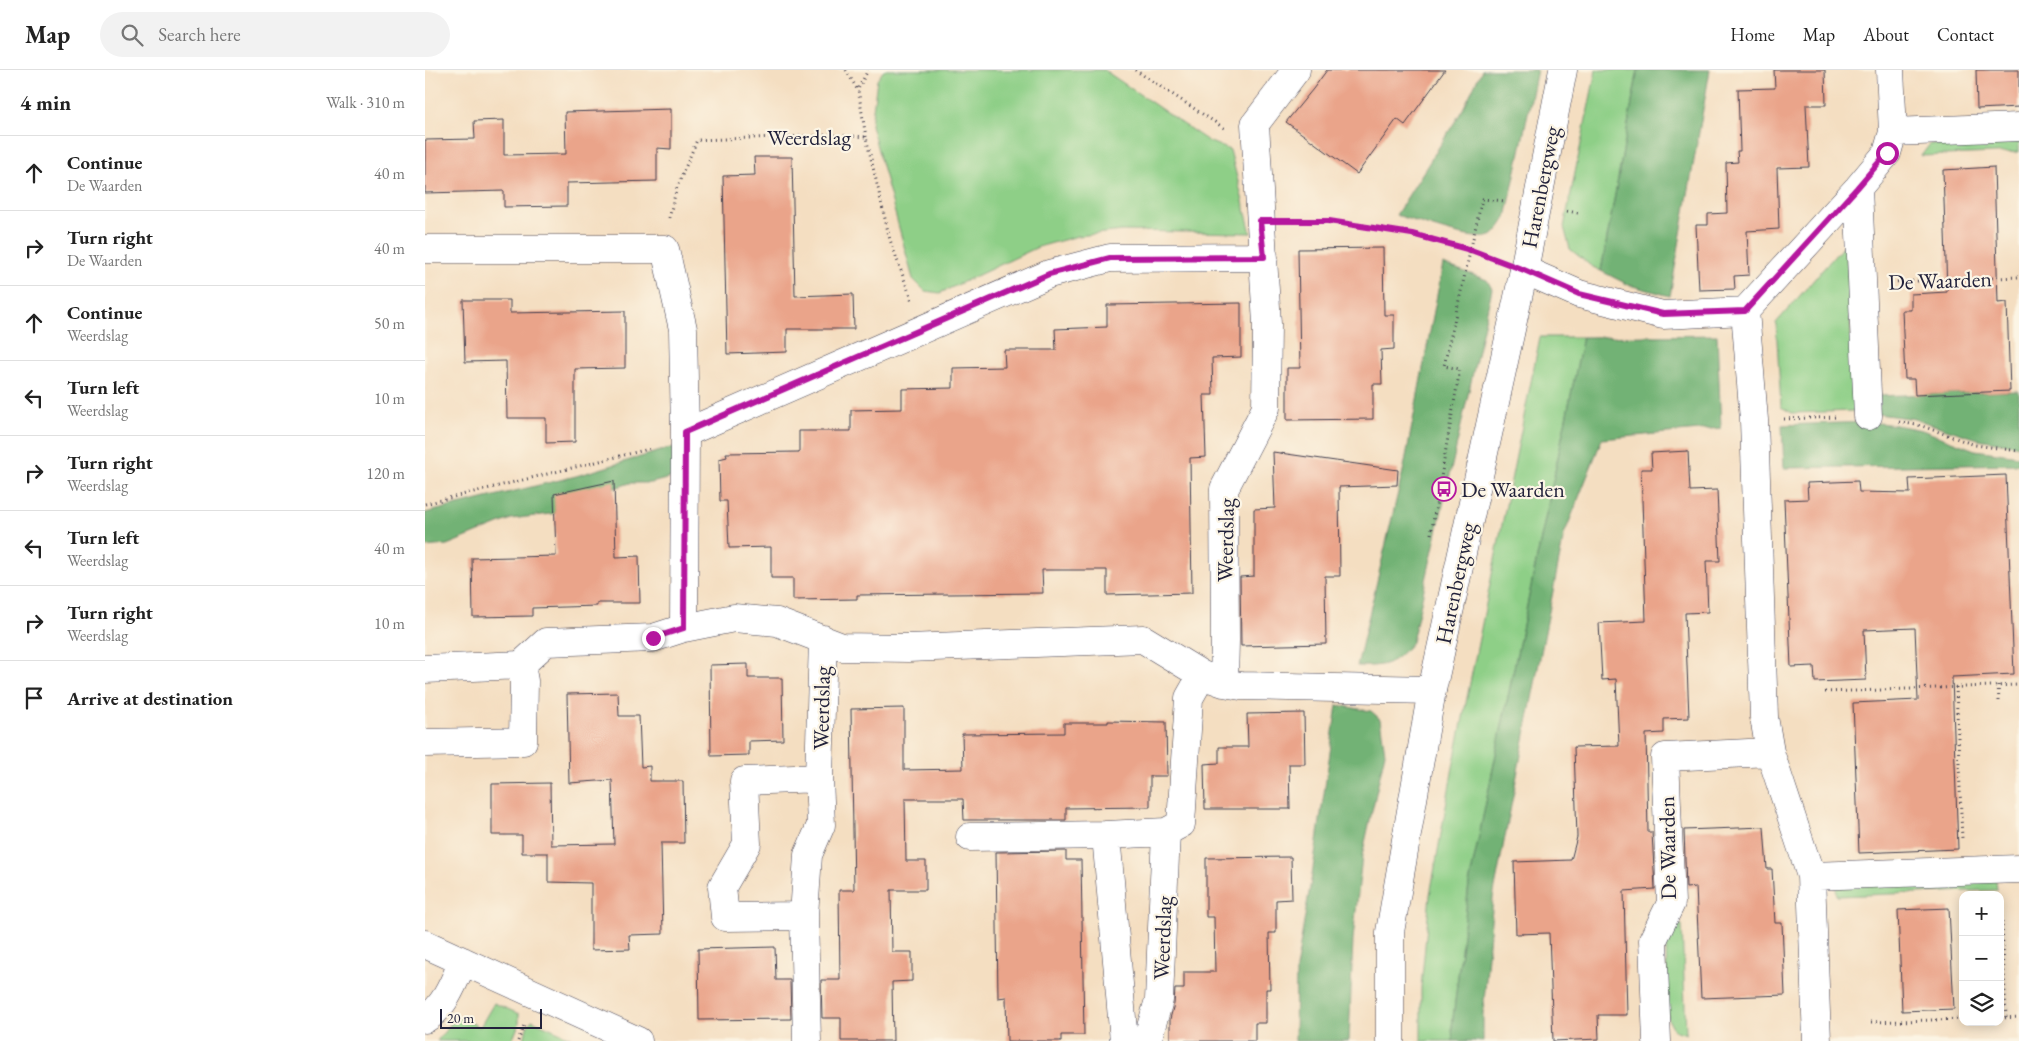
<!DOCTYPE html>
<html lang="en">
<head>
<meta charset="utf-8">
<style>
	:root { --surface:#fff; --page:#f2f2f2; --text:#222; --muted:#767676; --line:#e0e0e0 }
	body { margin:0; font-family:"EB Garamond",serif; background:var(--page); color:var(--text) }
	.controls { position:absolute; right:15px; bottom:15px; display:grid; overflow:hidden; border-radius:10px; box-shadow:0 2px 12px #0003 }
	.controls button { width:45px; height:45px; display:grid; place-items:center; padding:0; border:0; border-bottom:1px solid var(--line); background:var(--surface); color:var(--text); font:25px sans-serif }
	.scale { position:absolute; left:15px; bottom:12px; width:102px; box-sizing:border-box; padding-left:5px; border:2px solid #22223b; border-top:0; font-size:14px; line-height:18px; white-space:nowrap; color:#22223b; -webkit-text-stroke:4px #fcf5e5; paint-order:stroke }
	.stop { position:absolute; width:15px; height:15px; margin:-11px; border:4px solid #b5179e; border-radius:50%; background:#fff }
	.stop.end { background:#b5179e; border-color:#fff; box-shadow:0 1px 5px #0008 }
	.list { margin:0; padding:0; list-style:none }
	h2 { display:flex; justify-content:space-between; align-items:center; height:65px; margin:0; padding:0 20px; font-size:21px }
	h2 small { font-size:16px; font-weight:400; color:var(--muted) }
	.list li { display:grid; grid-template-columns:32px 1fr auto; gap:15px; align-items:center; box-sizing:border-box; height:75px; padding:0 20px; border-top:1px solid var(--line) }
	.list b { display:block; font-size:19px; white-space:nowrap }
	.list p { margin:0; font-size:16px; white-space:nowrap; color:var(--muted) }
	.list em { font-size:16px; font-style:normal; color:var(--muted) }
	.icon { flex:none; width:28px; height:28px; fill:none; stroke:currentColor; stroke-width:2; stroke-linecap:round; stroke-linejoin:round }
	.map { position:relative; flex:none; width:1594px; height:971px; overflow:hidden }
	header { display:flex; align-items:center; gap:30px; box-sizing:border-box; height:70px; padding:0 25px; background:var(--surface); border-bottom:1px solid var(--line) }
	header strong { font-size:24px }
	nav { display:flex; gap:28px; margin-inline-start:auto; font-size:18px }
	.search { width:350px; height:45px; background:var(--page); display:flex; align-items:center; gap:12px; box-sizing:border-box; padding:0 18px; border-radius:28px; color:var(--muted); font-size:19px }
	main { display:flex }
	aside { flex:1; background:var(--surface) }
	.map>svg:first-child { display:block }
	.green { fill:#8ecf87; stroke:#587861 }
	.forest { fill:#72b274; stroke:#4a6a58 }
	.building { fill:#eaa48a }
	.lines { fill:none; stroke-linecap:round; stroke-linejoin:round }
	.street-casing { stroke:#423e4f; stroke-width:29 }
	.secondary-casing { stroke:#423e4f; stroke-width:29 }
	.path { stroke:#423e4f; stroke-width:3; stroke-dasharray:1 4; stroke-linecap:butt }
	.street { stroke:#fff; stroke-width:28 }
	.secondary { stroke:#fff; stroke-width:28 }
	.route { stroke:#b5179e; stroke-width:6 }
	.labels { text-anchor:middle; stroke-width:4.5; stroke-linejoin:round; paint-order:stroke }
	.street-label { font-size:22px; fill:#22223b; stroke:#fcf5e5 }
	.poi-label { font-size:22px; fill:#22223b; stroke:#fcf5e5; text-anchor:start }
</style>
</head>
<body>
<header>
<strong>Map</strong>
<div class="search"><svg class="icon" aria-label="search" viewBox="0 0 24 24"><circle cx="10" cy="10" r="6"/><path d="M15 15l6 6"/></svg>Search here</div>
<nav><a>Home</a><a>Map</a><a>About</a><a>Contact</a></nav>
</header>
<main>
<aside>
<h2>4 min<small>Walk · 310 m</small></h2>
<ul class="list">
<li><svg class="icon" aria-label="ahead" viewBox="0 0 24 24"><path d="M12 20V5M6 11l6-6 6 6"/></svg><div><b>Continue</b><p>De Waarden</p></div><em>40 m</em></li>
<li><svg class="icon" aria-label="right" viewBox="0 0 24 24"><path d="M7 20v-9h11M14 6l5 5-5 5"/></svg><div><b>Turn right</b><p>De Waarden</p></div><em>40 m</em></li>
<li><svg class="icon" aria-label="ahead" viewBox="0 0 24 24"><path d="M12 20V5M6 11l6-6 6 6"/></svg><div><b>Continue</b><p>Weerdslag</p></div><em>50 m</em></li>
<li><svg class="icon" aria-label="left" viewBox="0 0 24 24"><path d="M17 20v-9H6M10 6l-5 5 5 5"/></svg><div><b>Turn left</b><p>Weerdslag</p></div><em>10 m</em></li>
<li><svg class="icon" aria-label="right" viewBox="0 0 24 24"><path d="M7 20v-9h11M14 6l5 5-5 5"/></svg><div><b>Turn right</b><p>Weerdslag</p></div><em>120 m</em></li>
<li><svg class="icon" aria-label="left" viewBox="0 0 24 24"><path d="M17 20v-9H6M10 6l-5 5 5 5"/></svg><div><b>Turn left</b><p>Weerdslag</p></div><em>40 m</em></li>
<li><svg class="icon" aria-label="right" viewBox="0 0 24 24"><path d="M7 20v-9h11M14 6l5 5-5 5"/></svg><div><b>Turn right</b><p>Weerdslag</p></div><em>10 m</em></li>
<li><svg class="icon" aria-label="arrive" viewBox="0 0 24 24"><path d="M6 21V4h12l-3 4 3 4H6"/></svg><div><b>Arrive at destination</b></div></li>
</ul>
</aside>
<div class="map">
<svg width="1594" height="971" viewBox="0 0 1594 971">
	<rect width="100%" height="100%" fill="#fcf5e5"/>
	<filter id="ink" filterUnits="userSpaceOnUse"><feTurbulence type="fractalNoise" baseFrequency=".02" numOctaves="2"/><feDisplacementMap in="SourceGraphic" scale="10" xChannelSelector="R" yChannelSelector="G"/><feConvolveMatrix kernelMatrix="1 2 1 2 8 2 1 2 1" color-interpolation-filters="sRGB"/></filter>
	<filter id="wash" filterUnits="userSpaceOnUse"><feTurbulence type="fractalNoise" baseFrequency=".0096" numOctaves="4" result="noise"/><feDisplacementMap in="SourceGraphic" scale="20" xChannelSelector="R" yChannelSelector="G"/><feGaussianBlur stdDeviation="1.12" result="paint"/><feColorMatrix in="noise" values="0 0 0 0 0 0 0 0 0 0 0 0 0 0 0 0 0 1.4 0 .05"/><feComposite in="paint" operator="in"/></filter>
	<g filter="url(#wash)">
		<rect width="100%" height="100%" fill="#f4dec1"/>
		<path class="green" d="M 459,0 L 679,0 L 783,71 L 805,80 L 826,163 L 697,161 L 653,166 L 613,177 L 515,223 L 500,221 L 488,209 L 446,55 L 452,10 Z
			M 1171,0 L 1213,0 L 1176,201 L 1166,196 L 1145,179 L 1139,157 Z
			M 1594,71 L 1594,82 L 1496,86 L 1505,74 Z
			M 1421,173 L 1430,341 L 1367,343 L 1356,337 L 1351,253 Z
			M 1115,267 L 1158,267 L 1044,814 L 1027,957 L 1028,971 L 996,971 L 996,917 L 1005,825 L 1028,697 Z
			M 1571,810 L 1572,820 L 1412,826 L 1411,816 Z
			M 1254,854 L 1257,855 L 1261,964 L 1249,960 L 1243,949 L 1241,874 Z
			M 69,933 L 94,944 L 94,954 L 87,971 L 12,971 L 32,946 L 55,957 Z
			M 107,950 L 154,971 L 99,971 L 102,957 Z"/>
		<path class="forest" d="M 1057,0 L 1112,0 L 1081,148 C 1077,154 1072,163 1066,166 C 1047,173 992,151 971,145 L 1038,39 Z
			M 1213,0 L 1285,0 L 1245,226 L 1204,215 L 1176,201 Z
			M 1018,194 L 1062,210 L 1067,219 L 987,572 C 969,594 961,597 932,596 L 979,397 Z
			M 1292,265 L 1296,358 L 1177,369 L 1139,465 L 1068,828 L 1058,943 L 1058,971 L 1028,971 L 1027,957 L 1044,814 L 1158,267 Z
			M 1594,321 L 1594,376 L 1553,369 L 1490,349 L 1453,344 L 1452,326 Z
			M 1444,352 L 1471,355 L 1497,360 L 1550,380 L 1594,386 L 1594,394 L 1359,398 L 1357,355 Z
			M 249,377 L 249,407 L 226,413 L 205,413 L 172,424 L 141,442 L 86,449 L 22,475 L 0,477 L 0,443 L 151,406 Z
			M 912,635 L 946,641 L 955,649 L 960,683 L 937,786 L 928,869 L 924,971 L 870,971 L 871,899 L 887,805 Z"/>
		<g id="blocks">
			<path class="building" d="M 902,0 L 1020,0 L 980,55 L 972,49 L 932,104 L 861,52 L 888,19 Z
				M 1349,0 L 1400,0 L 1401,35 L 1381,35 L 1384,97 L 1352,98 L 1354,159 L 1322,161 L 1324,205 L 1309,206 L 1310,219 L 1274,220 L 1271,155 L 1283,155 L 1283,144 L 1302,143 L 1301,93 L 1313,92 L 1312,81 L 1315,81 L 1313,19 L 1350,18 Z
				M 1551,0 L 1594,0 L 1594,37 L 1552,39 Z
				M 246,39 L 246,79 L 232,78 L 232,111 L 142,113 L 142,136 L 79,137 L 79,121 L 0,123 L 0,70 L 50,69 L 49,51 L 79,50 L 79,85 L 141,84 L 140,42 Z
				M 329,87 L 367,87 L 370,226 L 428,224 L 429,259 L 362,259 L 362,282 L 302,284 L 298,106 L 330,105 Z
				M 1569,97 L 1573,233 L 1582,232 L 1585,321 L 1490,325 L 1489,309 L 1480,309 L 1477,240 L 1486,240 L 1486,224 L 1522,222 L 1518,100 Z
				M 958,178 L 959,245 L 969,245 L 969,279 L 956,280 L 957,314 L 948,314 L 948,349 L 862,350 L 862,298 L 875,298 L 873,179 Z
				M 38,230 L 85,230 L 85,243 L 200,241 L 200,298 L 150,299 L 150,372 L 121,373 L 121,348 L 82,348 L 81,291 L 40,292 Z
				M 816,233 L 816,287 L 787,288 L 788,325 L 779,325 L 781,387 L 765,388 L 767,523 L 682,525 L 682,500 L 617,500 L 618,523 L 432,525 L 432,529 L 368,530 L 368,508 L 346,508 L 346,477 L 304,478 L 302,431 L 295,431 L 294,389 L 302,387 L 301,383 L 374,382 L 374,361 L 426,361 L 426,340 L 477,339 L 477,319 L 528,318 L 528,298 L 580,297 L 579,280 L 631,280 L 630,259 L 682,257 L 682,235 Z
				M 1263,381 L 1265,421 L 1292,420 L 1295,491 L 1281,491 L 1283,542 L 1260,543 L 1264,648 L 1239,649 L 1239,663 L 1221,664 L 1223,762 L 1227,762 L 1230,819 L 1199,821 L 1202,945 L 1173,945 L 1174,969 L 1128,971 L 1124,863 L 1091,864 L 1089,792 L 1146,790 L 1152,767 L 1149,677 L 1194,676 L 1191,609 L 1177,610 L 1174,553 L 1221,551 L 1216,399 L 1227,399 L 1226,383 Z
				M 848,382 L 973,400 L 972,415 L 914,417 L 915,506 L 900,506 L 901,574 L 816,576 L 815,507 L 829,506 L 829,439 L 850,438 Z
				M 1581,405 L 1589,604 L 1527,607 L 1533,779 L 1434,783 L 1428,633 L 1493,630 L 1490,558 L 1439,560 L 1441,610 L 1390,612 L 1389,596 L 1366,597 L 1359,430 L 1383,429 L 1382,413 L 1433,411 L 1434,422 L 1485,423 L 1484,409 Z
				M 189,411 L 191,487 L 214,486 L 215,533 L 172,533 L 172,536 L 107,538 L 107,546 L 48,547 L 47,488 L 131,486 L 129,424 Z
				M 323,594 L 323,608 L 357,608 L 358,670 L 324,671 L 324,685 L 286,686 L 285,595 Z
				M 193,623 L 194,646 L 214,646 L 216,697 L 225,696 L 225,711 L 258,711 L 259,773 L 236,773 L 238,864 L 204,865 L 205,879 L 166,880 L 166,813 L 123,812 L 123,783 L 97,783 L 97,765 L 67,765 L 67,714 L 125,713 L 126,775 L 189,774 L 187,710 L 144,713 L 142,624 Z
				M 479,638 L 479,700 L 538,699 L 537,664 L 639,663 L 639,653 L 683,653 L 683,651 L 741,652 L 742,706 L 725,706 L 725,737 L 641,738 L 641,750 L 539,750 L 538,729 L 480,729 L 481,791 L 501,791 L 501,820 L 466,820 L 467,882 L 487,882 L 487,911 L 467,912 L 468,971 L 416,971 L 416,948 L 397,948 L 396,910 L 415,910 L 414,820 L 429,820 L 426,639 Z
				M 879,643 L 880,694 L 864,694 L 865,739 L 780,739 L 779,694 L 794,693 L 794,677 L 823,677 L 822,644 Z
				M 1339,757 L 1342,799 L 1347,799 L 1350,853 L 1357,853 L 1360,925 L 1276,928 L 1271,817 L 1261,818 L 1259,760 Z
				M 641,781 L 641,790 L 656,790 L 659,965 L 636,965 L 636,971 L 582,971 L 581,927 L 573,928 L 571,782 Z
				M 866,787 L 867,829 L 851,830 L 851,863 L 844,863 L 845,919 L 841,919 L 841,953 L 830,953 L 830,971 L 745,971 L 745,949 L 749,934 L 750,919 L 759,919 L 759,902 L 790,902 L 789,847 L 781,847 L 781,788 Z
				M 1524,838 L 1529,939 L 1477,941 L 1473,840 Z
				M 350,877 L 351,910 L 365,910 L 366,949 L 274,950 L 273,879 Z"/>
		</g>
	</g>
	<g filter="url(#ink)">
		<use href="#blocks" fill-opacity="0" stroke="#423e4f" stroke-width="1"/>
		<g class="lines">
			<g class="street-casing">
				<path id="street" d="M 1465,0 L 1468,62
					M 1433,118 L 1443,346
					M 0,179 L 240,179 L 258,259 L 260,363 L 259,558
					M 1099,200 L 1154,224 L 1238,245 L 1320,241
					M 260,363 L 624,204 L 685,188 L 839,187
					M 0,599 L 96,595 L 121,572 L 228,568 L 259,558 L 309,548 L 352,552 L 417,577 L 483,578 L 718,569 L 777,605 L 799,613 L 816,616 L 1007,620
					M 799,613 L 800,570 L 799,419 L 841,338 L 842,254 L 830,54 L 871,0
					M 0,673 L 98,671 L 99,611 L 96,595
					M 681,765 L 699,971
					M 545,767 L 681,765 L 741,762 L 756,754 L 764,628 L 777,605
					M 1386,806 L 1594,799
					M 379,846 L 300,847 L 297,817 L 322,774 L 319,711 L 394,708
					M 0,874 L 213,971
					M 0,949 C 20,937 29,912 38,891
					M 382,971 L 379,846 L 383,785 L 396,755 L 394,708 L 398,569
					M 719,971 L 724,964 L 734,930 L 741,762
					M 1232,971 L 1228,870 L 1246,833 L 1240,687 L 1345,682
					M 1392,971 L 1386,806 L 1345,682 L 1339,647 L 1329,350 L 1320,241 L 1433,118 L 1462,83 L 1468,62 L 1594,57"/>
			</g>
			<g class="secondary-casing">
				<path id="secondary" d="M 965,971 L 965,862 L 1007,620 L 1099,200 L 1138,0"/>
			</g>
			<path class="path" d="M 421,0 L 432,19
				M 710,0 L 799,58
				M 441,67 L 433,19 L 443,0
				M 1142,141 L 1153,143
				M 244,148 L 252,117 L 272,70 L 408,65 L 441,67 L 465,170 L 487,231
				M 868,151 C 936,151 1006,165 1070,189
				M 1467,212 L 1594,207
				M 1359,349 L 1413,347
				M 1474,352 L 1497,356 L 1550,375 L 1594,381
				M 0,434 L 228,378
				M 1006,464 L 1035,299 L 1019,296 L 1057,129 L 1081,131
				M 1573,615 L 1574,631
				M 1531,617 L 1537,769
				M 1400,622 L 1594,615
				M 1576,831 L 1581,947
				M 1575,948 L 1594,947
				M 1446,952 L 1538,949
				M 93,971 L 100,953"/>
			<use href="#street" class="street"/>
			<use href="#secondary" class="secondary"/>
		</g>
	</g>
	<g class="lines" filter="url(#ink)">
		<path class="route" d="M 228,568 L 259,558 L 260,362 L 624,204 L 685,188 L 839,187 L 835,151 L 904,151 L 987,164 L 1046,180 L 1099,200 L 1154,224 L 1238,244 L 1320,241 L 1432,118 L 1462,83"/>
	</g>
	<defs>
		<g id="bus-ring" transform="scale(1.25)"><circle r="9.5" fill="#fcf5e5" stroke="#b5179e" stroke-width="1.5"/><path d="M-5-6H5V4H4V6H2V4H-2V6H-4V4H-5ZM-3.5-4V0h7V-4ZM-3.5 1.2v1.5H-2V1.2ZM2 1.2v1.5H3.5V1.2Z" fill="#b5179e"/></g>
	</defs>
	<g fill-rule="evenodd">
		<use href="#bus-ring" x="1019" y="419"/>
	</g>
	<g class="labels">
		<g class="street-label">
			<text x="384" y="75">Weerdslag</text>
			<text transform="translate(1115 117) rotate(-79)" y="8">Harenbergweg</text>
			<text transform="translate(1515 210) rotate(-2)" y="8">De Waarden</text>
			<text transform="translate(800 470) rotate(-89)" y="8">Weerdslag</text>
			<text transform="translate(1030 513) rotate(-78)" y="8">Harenbergweg</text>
			<text transform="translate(396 638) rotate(-89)" y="8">Weerdslag</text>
			<text transform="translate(1242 778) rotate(-91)" y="8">De Waarden</text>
			<text transform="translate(737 868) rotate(-88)" y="8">Weerdslag</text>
		</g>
		<g class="poi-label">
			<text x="1036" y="427">De Waarden</text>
		</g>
	</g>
</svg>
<div class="controls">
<button>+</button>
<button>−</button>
<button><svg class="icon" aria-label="layers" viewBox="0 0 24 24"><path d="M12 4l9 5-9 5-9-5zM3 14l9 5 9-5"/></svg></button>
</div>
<div class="scale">20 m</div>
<div class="stop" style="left:1462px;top:83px"></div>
<div class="stop end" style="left:228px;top:568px"></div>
</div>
</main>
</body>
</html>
